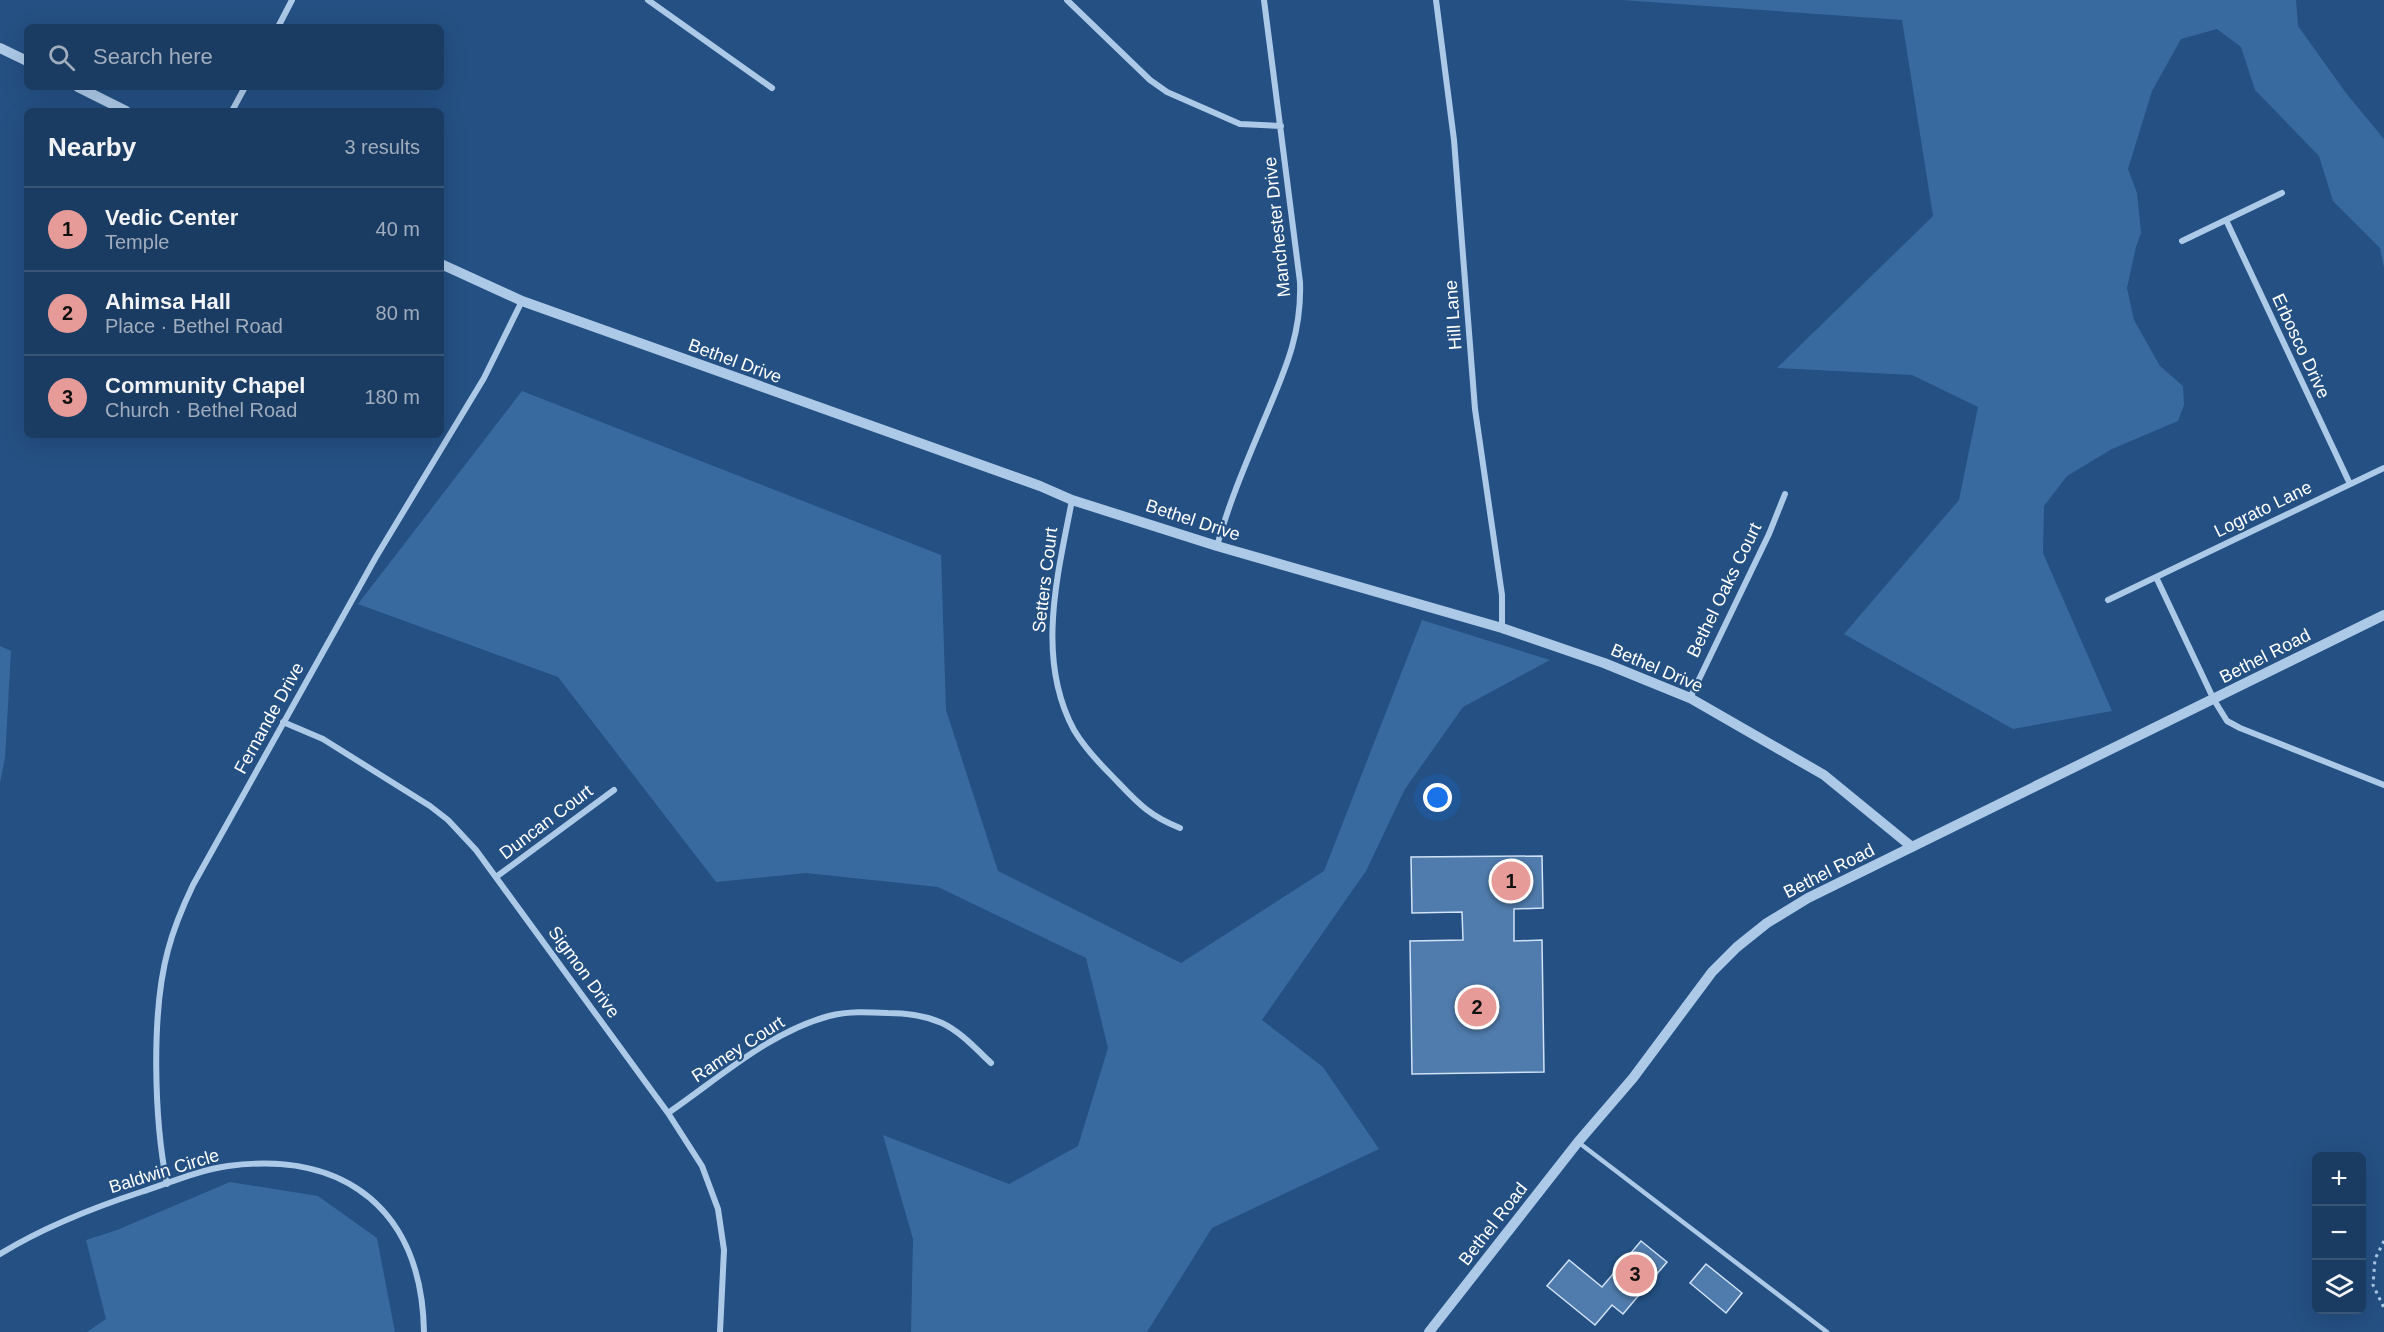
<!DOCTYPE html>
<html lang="en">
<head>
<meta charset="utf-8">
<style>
	:root { --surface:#1b3c62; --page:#28476b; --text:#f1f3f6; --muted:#a0adbe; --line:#395677; --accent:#e69b98 }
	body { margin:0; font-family:Arial,sans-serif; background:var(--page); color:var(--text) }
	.controls { position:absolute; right:18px; bottom:18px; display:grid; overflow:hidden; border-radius:9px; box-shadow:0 6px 24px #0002 }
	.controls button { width:54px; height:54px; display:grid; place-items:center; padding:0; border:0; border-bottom:2px solid var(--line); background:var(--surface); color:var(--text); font:30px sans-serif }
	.you { position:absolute; left:1438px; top:798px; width:21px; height:21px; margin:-15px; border:4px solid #fff; border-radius:50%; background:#1a73e8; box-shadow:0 0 0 9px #1a73e833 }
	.badge { display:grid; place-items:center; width:39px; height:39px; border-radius:50%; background:var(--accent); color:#111; font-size:20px; font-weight:700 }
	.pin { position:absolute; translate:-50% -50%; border:3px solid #fff; box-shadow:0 2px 6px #0006 }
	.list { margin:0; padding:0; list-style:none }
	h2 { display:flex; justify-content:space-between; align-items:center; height:78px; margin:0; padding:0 24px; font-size:26px }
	h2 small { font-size:20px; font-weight:400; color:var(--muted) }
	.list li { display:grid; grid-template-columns:39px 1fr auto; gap:18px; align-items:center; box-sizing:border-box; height:84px; padding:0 24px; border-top:2px solid var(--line) }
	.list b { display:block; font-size:22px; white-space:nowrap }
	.list p { margin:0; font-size:20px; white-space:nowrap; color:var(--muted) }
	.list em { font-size:20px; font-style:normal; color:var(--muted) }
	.icon { flex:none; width:33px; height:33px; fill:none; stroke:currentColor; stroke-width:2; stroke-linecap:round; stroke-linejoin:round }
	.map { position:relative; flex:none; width:2384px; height:1332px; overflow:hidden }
	.search { position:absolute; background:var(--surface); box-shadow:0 6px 24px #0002; left:24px; top:24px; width:420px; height:66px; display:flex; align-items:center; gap:15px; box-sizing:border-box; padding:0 21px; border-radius:9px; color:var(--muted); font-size:22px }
	.panel { position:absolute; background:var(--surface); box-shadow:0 6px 24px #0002; left:24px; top:108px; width:420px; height:330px; border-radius:9px }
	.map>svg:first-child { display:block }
	.green { fill:#386aa0 }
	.building { fill:#507cad; stroke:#d0e2f6; stroke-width:1.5 }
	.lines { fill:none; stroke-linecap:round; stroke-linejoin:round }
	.path { stroke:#acc9e8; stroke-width:3; stroke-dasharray:3 4.5; stroke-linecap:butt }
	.service { stroke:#acc9e8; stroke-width:4.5 }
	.minor { stroke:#acc9e8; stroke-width:6 }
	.tertiary { stroke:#acc9e8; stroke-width:10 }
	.labels { text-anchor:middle; stroke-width:4.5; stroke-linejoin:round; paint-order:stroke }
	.street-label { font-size:18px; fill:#fff; stroke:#245083 }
</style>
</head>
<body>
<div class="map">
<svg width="2384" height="1332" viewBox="0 0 2384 1332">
	<rect width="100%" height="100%" fill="#245083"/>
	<path class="green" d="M 1622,0 L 2296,0 L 2298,26 L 2346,93 L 2384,139 L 2384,268 L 2380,248 L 2333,201 L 2319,156 L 2255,90 L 2241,47 L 2217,29 L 2181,39 L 2152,91 L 2128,169 L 2137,193 L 2141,233 L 2136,247 L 2127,288 L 2134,320 L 2160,366 L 2183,386 L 2184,405 L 2178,421 L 2112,449 L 2067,476 L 2044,506 L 2043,553 L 2112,711 L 2013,729 L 1844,634 L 1959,500 L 1978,407 L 1912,375 L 1777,368 L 1933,216 L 1902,20 Z
		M 522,391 L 941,555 L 946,710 L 998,871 L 1181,963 L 1324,871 L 1422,620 L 1550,660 L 1463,707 L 1405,789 L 1366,871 L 1262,1020 L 1323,1067 L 1379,1149 L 1212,1228 L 1147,1332 L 911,1332 L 913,1239 L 883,1135 L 1009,1184 L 1078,1146 L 1108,1048 L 1086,958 L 938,887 L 806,873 L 716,882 L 558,677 L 358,604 Z
		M 0,646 L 11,651 L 5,758 L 0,783 Z
		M 230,1182 L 318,1196 L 377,1238 L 395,1332 L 87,1332 L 106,1319 L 86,1240 L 117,1230 Z"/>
	<path class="building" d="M 1542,856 L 1543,908 L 1514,909 L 1514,941 L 1542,940 L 1544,1072 L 1412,1074 L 1410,941 L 1463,940 L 1462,912 L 1412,913 L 1411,857 Z
		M 1641,1241 L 1667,1262 L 1623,1314 L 1612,1305 L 1595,1325 L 1547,1286 L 1569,1260 L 1602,1287 Z
		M 1706,1264 L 1742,1293 L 1726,1313 L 1690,1283 Z"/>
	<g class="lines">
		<path class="path" d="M 2384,1241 L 2375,1259 L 2373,1285 L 2384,1308"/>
		<path class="service" d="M 1578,1142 L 1827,1332"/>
		<path class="minor" d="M 648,0 L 772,88
			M 1067,0 L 1150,80 L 1167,92 L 1240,124 L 1281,126
			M 1436,0 L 1454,140 L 1475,409 L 1502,595 L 1502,628
			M 278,27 L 292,0
			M 232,111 L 245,87
			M 2226,220 L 2350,484
			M 2182,241 L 2282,193
			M 1072,500 C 1058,574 1035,658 1074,730 C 1084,747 1098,762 1112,776 C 1136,801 1147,815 1180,828
			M 1217,546 C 1229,502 1247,461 1264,420 C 1284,372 1302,335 1300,282 L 1264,0
			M 2156,577 L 2214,700 L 2227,721 L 2240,728 L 2384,785
			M 2108,600 L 2384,468
			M 1690,698 L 1769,534 L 1785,494
			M 283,722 L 323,739 L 430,806 L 448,820 L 476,850 L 668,1113 L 702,1166 L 718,1209 L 724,1250 L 720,1332
			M 496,877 L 614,790
			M 668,1113 C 718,1079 769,1032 829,1016 C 848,1011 868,1012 888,1013 C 907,1013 924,1015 942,1023 C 961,1032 976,1049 991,1063
			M 167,1184 C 154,1120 151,1012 168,950 C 174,927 183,906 193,885 L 376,557 L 484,378 L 522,301
			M 0,1254 C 44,1227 92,1208 141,1192 C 169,1183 199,1170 228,1166 C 347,1150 422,1212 424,1332"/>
		<path class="tertiary" d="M 0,48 L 27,61
			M 78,87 L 126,111
			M 441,264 L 522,301 L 1040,486 L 1072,500 L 1217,546 L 1502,628 L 1604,663 L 1690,698 L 1824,775 L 1912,847
			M 1429,1332 L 1578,1142 L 1633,1078 L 1712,972 L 1737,947 L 1767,923 L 1808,898 L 2384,615"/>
	</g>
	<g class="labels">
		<g class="street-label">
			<text transform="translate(1277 227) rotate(-96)" y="6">Manchester Drive</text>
			<text transform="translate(1453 315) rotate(-94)" y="6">Hill Lane</text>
			<text transform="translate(2301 346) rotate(65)" y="6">Erbosco Drive</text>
			<text transform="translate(735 361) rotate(20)" y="6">Bethel Drive</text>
			<text transform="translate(2263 509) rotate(-26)" y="6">Lograto Lane</text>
			<text transform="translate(1193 520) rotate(18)" y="6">Bethel Drive</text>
			<text transform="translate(1045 580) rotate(-83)" y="6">Setters Court</text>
			<text transform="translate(1724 590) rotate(-64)" y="6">Bethel Oaks Court</text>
			<text transform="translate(2265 656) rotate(-27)" y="6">Bethel Road</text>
			<text transform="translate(1657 668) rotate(23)" y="6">Bethel Drive</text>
			<text transform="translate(269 718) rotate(-61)" y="6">Fernande Drive</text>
			<text transform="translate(546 822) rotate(-37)" y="6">Duncan Court</text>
			<text transform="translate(1829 871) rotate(-27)" y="6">Bethel Road</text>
			<text transform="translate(584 972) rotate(54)" y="6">Sigmon Drive</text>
			<text transform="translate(738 1049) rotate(-33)" y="6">Ramey Court</text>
			<text transform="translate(164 1171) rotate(-17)" y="6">Baldwin Circle</text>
			<text transform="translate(1493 1224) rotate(-52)" y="6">Bethel Road</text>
		</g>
	</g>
</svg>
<div class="controls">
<button>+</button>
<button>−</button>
<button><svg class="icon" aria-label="layers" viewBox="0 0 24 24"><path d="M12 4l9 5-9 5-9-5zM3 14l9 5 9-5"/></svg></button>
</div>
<div class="you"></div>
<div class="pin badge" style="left:1511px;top:881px">1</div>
<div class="pin badge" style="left:1477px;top:1007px">2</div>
<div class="pin badge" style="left:1635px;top:1274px">3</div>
<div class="search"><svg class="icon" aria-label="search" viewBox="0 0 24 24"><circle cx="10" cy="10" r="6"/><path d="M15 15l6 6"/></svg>Search here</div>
<section class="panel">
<h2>Nearby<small>3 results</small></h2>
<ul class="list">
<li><span class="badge">1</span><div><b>Vedic Center</b><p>Temple</p></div><em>40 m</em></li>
<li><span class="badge">2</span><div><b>Ahimsa Hall</b><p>Place · Bethel Road</p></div><em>80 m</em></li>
<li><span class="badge">3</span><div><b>Community Chapel</b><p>Church · Bethel Road</p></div><em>180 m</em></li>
</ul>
</section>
</div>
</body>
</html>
